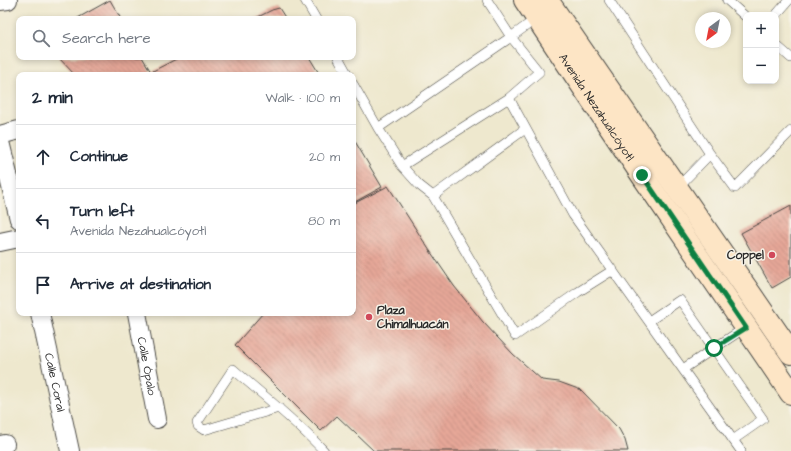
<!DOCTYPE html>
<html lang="en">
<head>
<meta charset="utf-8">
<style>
	:root { --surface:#fff; --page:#f2f2f3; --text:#1f2937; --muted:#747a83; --line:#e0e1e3 }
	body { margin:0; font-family:"Architects Daughter",sans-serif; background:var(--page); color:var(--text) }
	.controls { position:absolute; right:12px; top:12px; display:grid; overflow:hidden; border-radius:8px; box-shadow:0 2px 6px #0003 }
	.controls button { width:36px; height:36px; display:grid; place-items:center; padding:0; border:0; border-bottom:1px solid var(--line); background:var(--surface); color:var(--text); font:20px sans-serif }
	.compass { position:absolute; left:695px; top:12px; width:36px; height:36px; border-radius:50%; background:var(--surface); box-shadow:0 2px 6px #0003; rotate:212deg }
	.stop { position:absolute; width:12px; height:12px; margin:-9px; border:3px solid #0b8043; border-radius:50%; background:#fff }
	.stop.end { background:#0b8043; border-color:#fff; box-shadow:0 1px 4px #0008 }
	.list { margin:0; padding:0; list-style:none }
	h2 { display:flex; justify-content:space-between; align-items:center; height:52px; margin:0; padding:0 16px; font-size:17px }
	h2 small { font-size:13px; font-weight:400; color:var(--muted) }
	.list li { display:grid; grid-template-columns:26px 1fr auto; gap:12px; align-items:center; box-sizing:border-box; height:64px; padding:0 16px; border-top:1px solid var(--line) }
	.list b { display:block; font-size:15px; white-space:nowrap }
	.list p { margin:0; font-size:13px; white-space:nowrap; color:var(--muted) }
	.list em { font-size:13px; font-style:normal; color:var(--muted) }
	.icon { flex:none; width:22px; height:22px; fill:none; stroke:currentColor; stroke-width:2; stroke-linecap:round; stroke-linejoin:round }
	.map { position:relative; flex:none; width:791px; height:451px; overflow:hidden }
	.search { position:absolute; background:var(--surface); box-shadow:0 2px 6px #0003; left:16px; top:16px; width:340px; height:44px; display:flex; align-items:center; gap:10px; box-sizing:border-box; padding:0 14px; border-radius:8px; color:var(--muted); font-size:15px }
	.panel { position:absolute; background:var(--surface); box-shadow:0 2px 6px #0003; left:16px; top:72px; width:340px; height:244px; border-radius:8px }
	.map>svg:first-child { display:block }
	.building { fill:url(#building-back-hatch) }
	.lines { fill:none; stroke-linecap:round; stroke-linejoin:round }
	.lane-casing { stroke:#484743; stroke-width:10 }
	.street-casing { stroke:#484743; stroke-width:20 }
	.secondary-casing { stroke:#484743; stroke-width:24 }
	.lane { stroke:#fff; stroke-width:9 }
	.street { stroke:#fff; stroke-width:18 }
	.secondary { stroke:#fde5c5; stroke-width:22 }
	.route { stroke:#0b8043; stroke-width:5 }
	.poi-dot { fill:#d1495b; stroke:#f7f3e8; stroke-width:1.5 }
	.labels { text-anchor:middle; stroke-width:3; stroke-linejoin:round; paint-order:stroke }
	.street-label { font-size:12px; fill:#2b2b2b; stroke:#f7f3e8 }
	.poi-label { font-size:12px; font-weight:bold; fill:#2b2b2b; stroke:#f7f3e8; text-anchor:end }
</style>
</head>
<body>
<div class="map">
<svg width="791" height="451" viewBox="0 0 791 451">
	<defs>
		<pattern id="building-back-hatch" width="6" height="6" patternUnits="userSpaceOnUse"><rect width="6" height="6" fill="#e6a798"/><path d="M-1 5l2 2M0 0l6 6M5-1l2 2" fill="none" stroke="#bb887c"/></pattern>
	</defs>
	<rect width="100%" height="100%" fill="#f7f3e8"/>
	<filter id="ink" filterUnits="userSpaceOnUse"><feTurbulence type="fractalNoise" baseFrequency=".025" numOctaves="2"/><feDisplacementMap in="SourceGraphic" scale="8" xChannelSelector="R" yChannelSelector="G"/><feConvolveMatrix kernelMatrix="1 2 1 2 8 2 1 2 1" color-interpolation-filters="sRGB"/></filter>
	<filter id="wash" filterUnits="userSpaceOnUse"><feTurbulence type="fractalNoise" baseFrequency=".012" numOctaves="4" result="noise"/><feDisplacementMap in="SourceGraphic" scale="16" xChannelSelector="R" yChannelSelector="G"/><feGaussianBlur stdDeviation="0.9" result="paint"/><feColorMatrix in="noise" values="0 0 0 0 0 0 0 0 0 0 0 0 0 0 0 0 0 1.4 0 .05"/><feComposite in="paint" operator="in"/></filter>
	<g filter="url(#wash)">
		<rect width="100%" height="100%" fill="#eee8ce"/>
		<g id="blocks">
			<path class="building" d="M 110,0 L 121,19 L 76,19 Z
				M 279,8 L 286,19 L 254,19 L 272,10 Z
				M 58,57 L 142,57 L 151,72 L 180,57 L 309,57 L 320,75 L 75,75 Z
				M 353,138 L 382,187 L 353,203 Z
				M 388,186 L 428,248 L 454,286 L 483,322 L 513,354 L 542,380 L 559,382 L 581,390 L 619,429 L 625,440 L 628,451 L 374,451 L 337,416 L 321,431 L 235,345 L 263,313 L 353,313 L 353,204 Z
				M 791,206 L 791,277 L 772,288 L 741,233 Z"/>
		</g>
	</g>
	<g filter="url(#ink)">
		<use href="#blocks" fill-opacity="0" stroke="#484743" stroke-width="1"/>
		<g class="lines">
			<g class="lane-casing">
				<path id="lane" d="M 305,0 L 316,19
					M 609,0 L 710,154 L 735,188 L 791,131
					M 727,0 L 746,17
					M 776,15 L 789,0
					M 537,18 L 511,37 L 539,72 L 509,98 L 573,215 L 741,451
					M 776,45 L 791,58
					M 338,57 L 348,75
					M 353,84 L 378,128 L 402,166 L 509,98
					M 378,128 L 511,37 L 487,0
					M 525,129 L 433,196 L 515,336 L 578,292 L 613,270
					M 402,166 L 419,185 L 433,196
					M 677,188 L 710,154
					M 649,321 L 680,300 L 763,419 L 733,440
					M 683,369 L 746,327
					M 279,408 L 204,430 L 198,426 L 197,423 L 233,369 C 264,396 296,421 324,451"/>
			</g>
			<g class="street-casing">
				<g id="street">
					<path d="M 0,1 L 8,0"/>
					<path d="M 0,135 L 19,130"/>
					<path d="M 0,142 L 19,219"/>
					<path d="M 0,242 L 19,238"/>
					<path id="s1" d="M 40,313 L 70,451"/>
					<path id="s2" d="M 137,313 L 157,419"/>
					<path d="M 0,445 L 5,444"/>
				</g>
			</g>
			<g class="secondary-casing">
				<g id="secondary">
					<path id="s3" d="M 525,0 L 642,175 L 791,393"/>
					<path d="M 547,0 L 791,353"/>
				</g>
			</g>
			<use href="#lane" class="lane"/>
			<use href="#street" class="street"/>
			<use href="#secondary" class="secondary"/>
		</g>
	</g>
	<g class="lines" filter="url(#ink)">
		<path class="route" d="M 642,175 L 746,328 L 714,348"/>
	</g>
	<g class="poi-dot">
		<circle cx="772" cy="255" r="4"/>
		<circle cx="369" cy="317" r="4"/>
	</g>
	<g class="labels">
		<g class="street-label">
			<text dy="4" stroke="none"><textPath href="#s3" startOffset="129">Avenida Nezahualcóyotl</textPath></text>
			<text dy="4" stroke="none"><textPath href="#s2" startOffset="54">Calle Ópalo</textPath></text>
			<text dy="4" stroke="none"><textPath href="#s1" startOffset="71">Calle Coral</textPath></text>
		</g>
		<g class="poi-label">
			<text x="764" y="259">Coppel</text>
			<text x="377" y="314" text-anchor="start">Plaza<tspan x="377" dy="14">Chimalhuacán</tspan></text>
		</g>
	</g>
</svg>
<div class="controls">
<button>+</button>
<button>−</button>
</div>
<svg class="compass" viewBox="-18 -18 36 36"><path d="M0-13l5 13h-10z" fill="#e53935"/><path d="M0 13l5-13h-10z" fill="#747a83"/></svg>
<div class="stop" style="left:714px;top:348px"></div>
<div class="stop end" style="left:642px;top:175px"></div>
<div class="search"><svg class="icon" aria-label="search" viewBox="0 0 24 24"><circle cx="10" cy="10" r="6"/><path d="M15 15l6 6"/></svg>Search here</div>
<section class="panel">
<h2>2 min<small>Walk · 100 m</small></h2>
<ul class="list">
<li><svg class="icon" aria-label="ahead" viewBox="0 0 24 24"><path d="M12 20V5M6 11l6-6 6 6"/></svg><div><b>Continue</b></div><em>20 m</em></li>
<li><svg class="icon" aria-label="left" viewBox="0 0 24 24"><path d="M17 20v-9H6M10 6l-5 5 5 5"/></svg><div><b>Turn left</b><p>Avenida Nezahualcóyotl</p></div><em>80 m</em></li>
<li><svg class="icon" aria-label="arrive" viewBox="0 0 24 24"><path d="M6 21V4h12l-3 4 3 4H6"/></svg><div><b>Arrive at destination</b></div></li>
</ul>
</section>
</div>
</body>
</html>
